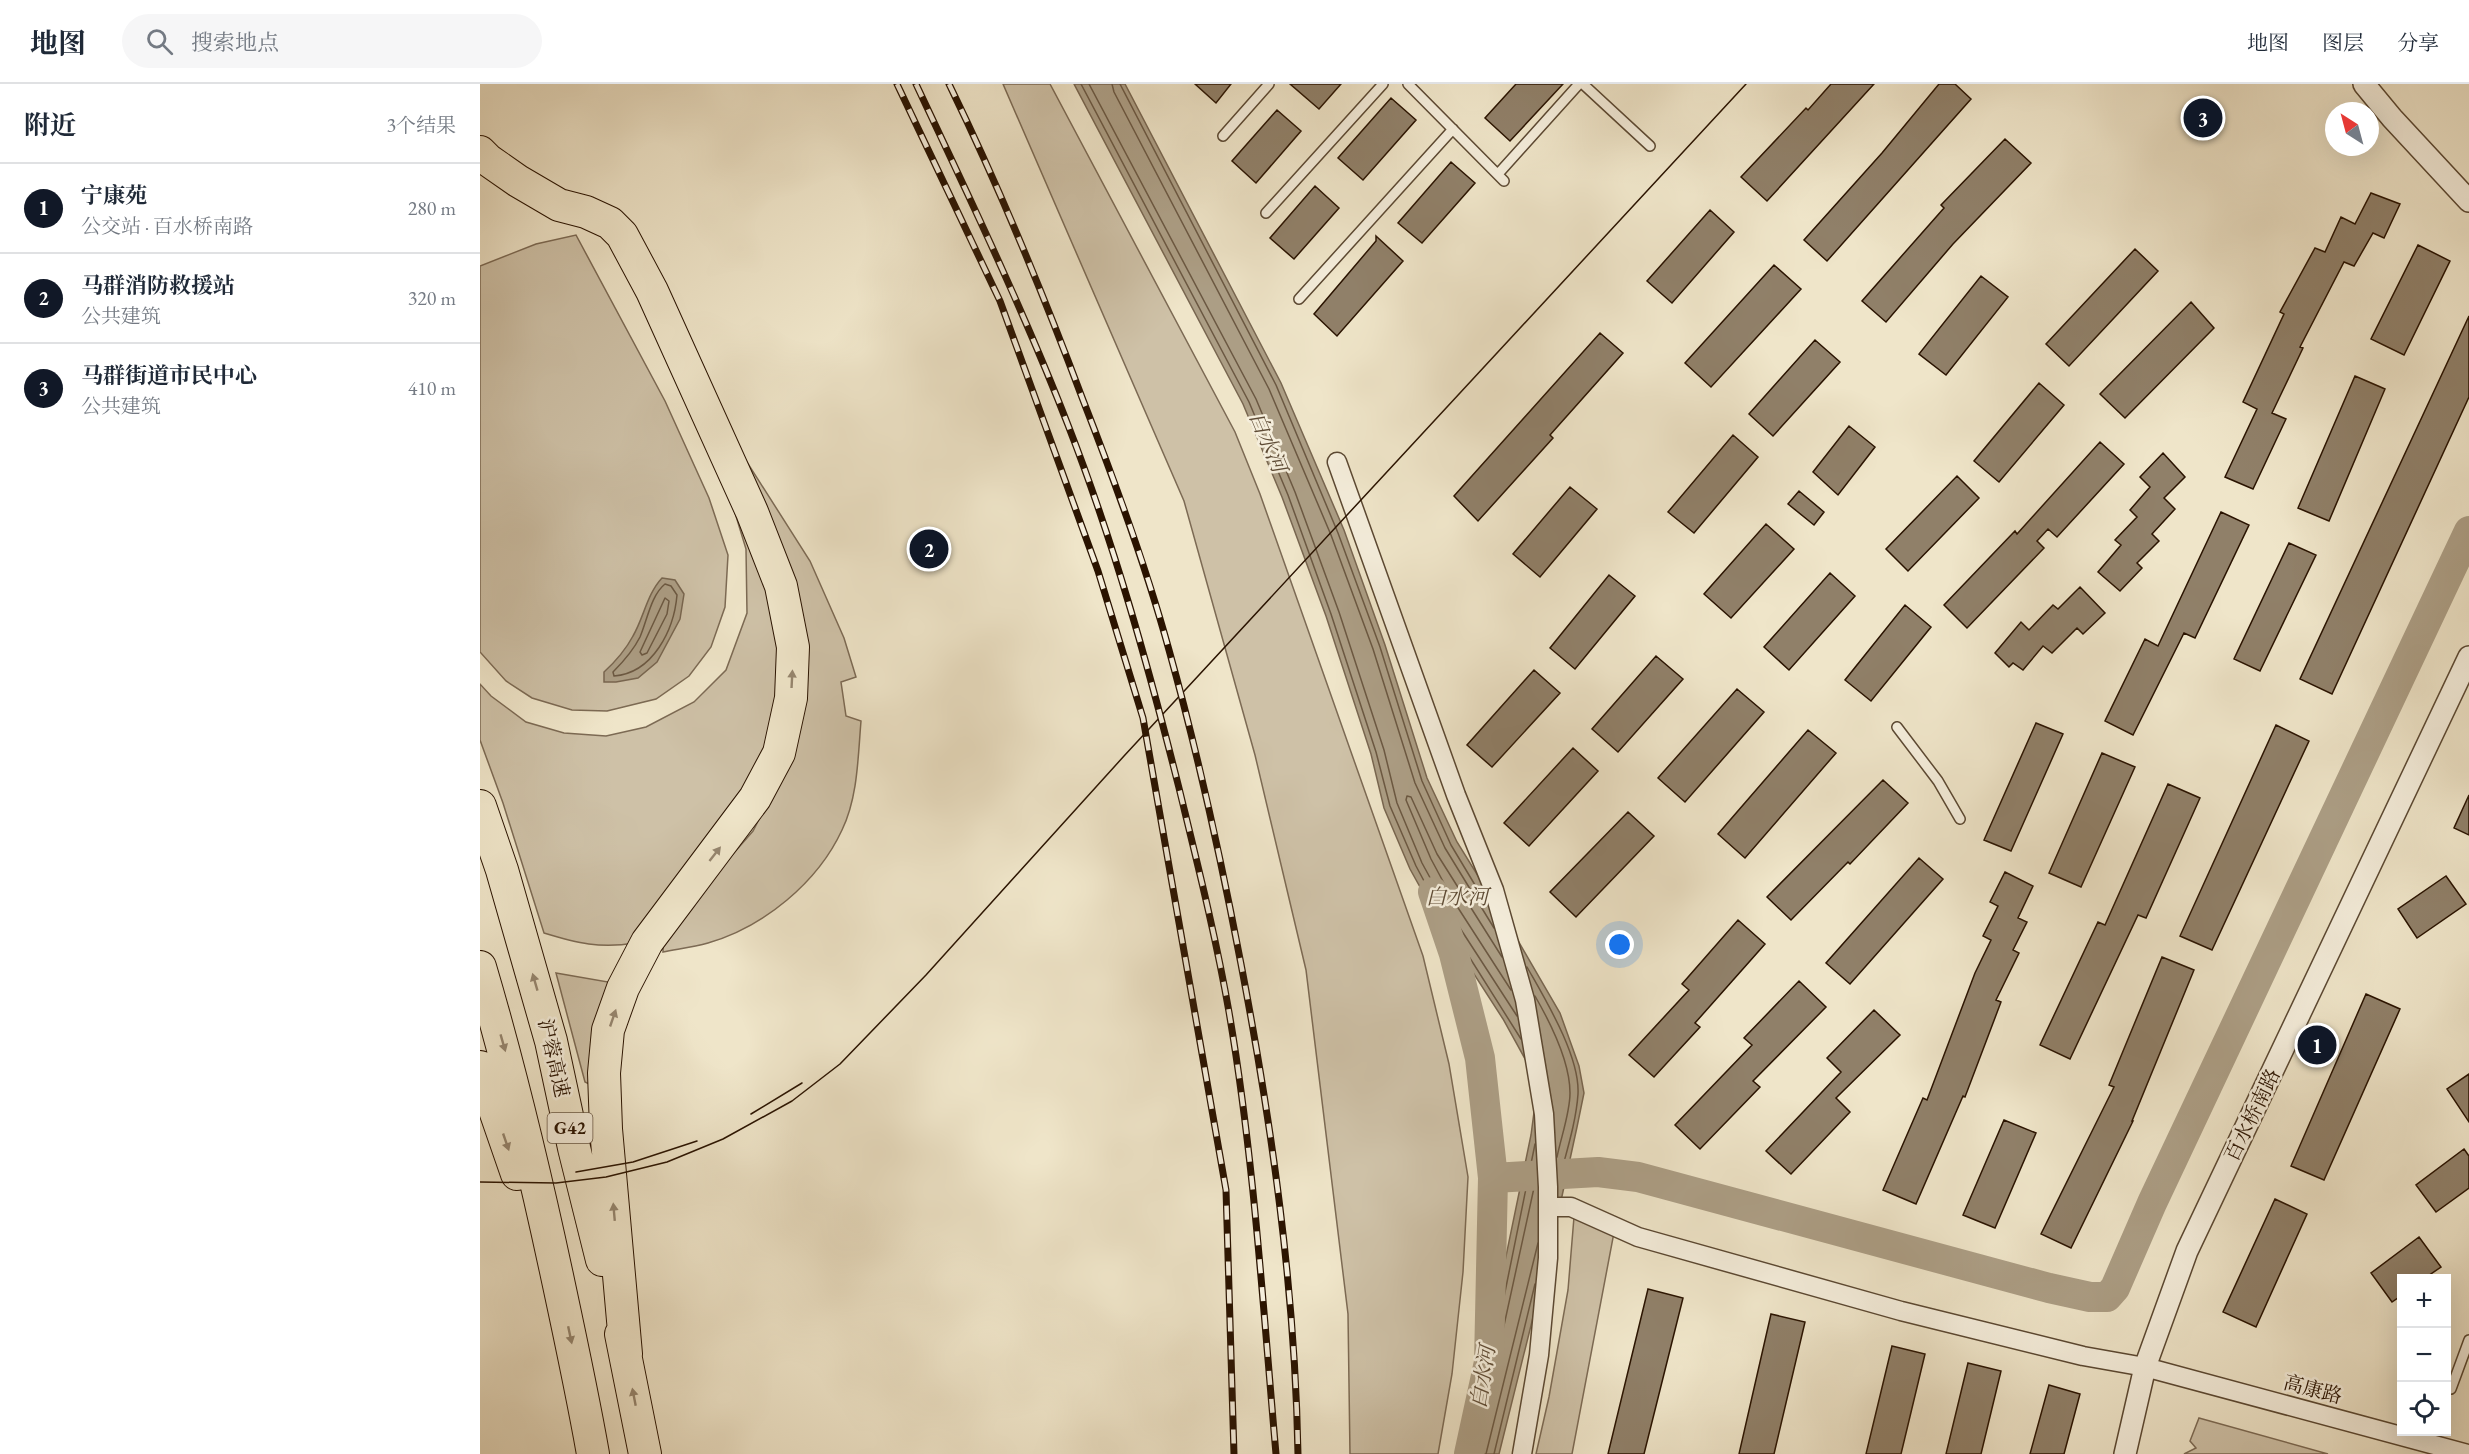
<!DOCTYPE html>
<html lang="zh">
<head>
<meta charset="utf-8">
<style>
	:root { --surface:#fff; --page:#f6f6f7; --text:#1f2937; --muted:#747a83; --line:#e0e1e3; --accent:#111827 }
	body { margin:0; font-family:"EB Garamond","Noto Serif SC",serif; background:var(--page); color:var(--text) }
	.controls { position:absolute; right:18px; bottom:18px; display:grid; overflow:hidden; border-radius:0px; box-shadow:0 6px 24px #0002 }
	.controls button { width:54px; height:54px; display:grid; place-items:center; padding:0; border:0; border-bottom:2px solid var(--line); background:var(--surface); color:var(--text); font:30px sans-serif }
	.compass { position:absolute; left:1845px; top:18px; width:54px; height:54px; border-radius:50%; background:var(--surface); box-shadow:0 6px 24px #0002; rotate:324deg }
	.you { position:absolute; left:1140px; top:861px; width:21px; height:21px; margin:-15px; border:4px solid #fff; border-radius:50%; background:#1a73e8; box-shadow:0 0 0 9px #1a73e833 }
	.badge { display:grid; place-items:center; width:39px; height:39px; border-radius:50%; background:var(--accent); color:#fff; font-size:20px; font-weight:700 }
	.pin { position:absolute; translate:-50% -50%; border:3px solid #fff; box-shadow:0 2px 6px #0006 }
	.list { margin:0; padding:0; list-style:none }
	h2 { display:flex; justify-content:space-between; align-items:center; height:78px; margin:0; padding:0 24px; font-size:26px }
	h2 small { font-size:20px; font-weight:400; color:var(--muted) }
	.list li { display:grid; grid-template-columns:39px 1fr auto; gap:18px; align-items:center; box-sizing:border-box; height:90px; padding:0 24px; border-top:2px solid var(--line) }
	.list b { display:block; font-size:22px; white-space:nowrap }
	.list p { margin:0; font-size:20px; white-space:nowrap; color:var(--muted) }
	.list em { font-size:20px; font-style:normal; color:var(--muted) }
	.icon { flex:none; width:33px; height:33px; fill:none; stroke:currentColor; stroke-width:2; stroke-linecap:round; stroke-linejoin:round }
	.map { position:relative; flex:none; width:1989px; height:1370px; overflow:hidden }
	header { display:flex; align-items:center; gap:36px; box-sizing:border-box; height:84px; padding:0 30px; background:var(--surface); border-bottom:2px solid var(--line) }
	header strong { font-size:28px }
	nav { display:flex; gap:33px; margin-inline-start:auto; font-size:21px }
	.search { width:420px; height:54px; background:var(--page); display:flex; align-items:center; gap:15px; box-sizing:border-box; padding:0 21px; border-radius:33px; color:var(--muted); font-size:22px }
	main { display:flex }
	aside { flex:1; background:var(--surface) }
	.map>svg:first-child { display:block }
	.green { fill:#cec1a7; stroke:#7c6a54; stroke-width:1.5 }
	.water { fill:#ac9e85; stroke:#786650; stroke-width:1.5 }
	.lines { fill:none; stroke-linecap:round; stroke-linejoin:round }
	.shore { stroke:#6b5842; stroke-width:1.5 }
	.river { stroke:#ac9e85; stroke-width:30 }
	.building { fill:#908069; stroke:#2a1300; stroke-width:1.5 }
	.service-casing { stroke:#5b4832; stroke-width:12 }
	.minor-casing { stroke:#5b4832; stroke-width:21 }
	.tertiary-casing { stroke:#5b4832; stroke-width:24 }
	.motorway-casing { stroke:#2a1300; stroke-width:34 }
	.service { stroke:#f5eedc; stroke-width:9 }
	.minor { stroke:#f5eedc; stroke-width:18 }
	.tertiary { stroke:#f5eedc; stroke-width:21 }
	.motorway { stroke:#efe5c9; stroke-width:32 }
	.tram { stroke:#2a1300; stroke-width:1.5 }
	.rail-casing { stroke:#2a1300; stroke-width:7 }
	.rail { stroke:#f5eedc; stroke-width:4.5; stroke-dasharray:14; stroke-linecap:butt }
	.oneway { fill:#96866f }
	.labels { text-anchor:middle; stroke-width:5; stroke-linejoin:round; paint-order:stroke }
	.shield { fill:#f5eedc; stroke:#675542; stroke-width:1.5 }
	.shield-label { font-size:18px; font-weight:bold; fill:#2a1300 }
	.street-label { font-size:20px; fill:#2a1300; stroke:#f5eedc }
	.water-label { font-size:21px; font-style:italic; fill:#5e4b35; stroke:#f5eedc }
</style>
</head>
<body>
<header>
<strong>地图</strong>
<div class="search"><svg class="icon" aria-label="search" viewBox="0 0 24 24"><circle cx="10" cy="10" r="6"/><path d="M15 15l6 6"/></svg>搜索地点</div>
<nav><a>地图</a><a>图层</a><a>分享</a></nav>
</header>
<main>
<aside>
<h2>附近<small>3个结果</small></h2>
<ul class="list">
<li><span class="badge">1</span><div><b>宁康苑</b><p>公交站 · 百水桥南路</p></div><em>280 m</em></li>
<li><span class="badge">2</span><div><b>马群消防救援站</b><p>公共建筑</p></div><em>320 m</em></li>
<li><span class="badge">3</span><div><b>马群街道市民中心</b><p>公共建筑</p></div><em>410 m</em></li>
</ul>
</aside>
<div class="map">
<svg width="1989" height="1370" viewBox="0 0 1989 1370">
	<rect width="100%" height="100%" fill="#efe5c9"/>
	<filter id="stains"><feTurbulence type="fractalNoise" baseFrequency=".00333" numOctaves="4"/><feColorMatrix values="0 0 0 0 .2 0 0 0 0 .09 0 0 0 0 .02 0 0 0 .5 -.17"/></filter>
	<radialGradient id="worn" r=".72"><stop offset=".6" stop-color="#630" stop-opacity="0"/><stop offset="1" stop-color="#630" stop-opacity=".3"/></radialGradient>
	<path class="green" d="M 523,0 L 570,0 L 755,348 L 780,410 L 943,872 L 969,980 L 988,1093 L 983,1188 L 972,1290 L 958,1370 L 870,1370 L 868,1230 L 826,886 L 775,671 L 704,417 Z
		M 96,151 L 185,317 L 229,414 L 248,471 L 245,523 L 231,563 L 209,592 L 176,615 L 127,627 L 92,626 L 52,614 L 26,597 L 0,568 L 0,182 L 56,160 Z
		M 258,364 L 330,477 L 364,554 L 376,593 L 361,598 L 366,632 L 381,637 C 378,672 378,713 362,746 C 338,798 284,843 228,859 C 213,863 198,865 183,868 L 183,861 L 225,802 L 273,747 L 309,677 L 325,614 Z
		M 258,418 L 298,539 L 298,629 L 269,703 L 155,859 C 120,865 97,859 64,849 L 23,719 L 0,656 L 0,600 L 11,612 L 46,638 L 84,649 L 126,652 L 166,643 L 214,618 L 246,586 L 267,529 L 266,465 L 252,419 Z
		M 76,889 L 134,899 L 109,1000 L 105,998 Z
		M 1094,1133 L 1136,1138 L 1092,1370 L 1056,1370 L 1069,1313 L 1088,1206 Z
		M 1719,1334 L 1848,1370 L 1704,1370 L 1716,1364 L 1710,1357 Z"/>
	<path class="water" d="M 594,0 L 645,0 L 801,299 L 864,446 L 905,561 L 947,694 L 977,758 L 1037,855 L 1080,929 L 1099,982 L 1104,1009 L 1097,1043 L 1074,1149 L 1019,1370 L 982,1370 L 1018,1211 L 1051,1051 L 1056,1013 L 1049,982 L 1023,935 L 954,828 L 930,785 L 904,724 L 891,670 L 846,532 L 802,413 L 763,320 Z
		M 182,494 L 195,496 L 204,510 L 200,535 L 177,578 L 158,594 L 136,598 L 124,598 L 124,588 C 136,577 145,567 153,552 C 164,533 167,510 182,494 Z"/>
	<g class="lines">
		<path class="shore" d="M 601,0 L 769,318 L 808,411 L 851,530 L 896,668 L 910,722 L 936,782 L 959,825 L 1041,955
			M 609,0 L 776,315 L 815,408 L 859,528 L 904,666 L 917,719 L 942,779 L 965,821 L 1037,932
			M 632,0 L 634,8 L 789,305 L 851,451 L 893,565 L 935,699 L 965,764 L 1014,844
			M 640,0 L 796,301 L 858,449 L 900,563 L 942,697 L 971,761 L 1007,821
			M 185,500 L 191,502 L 197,511 C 194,546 173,589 134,592 L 133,588 C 144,577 153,567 160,553 C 167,537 171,511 185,500 Z
			M 185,514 L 189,517 L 187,530 L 167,569 L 162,571 L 160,568 Z
			M 1022,873 L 957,770 L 931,713 L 927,712 L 926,716 L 951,775 L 973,816 L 1031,906
			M 1047,883 C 1065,915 1100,972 1098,1010 C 1096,1040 1085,1072 1078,1101
			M 1055,912 C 1070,938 1090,978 1090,1009 C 1090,1029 1081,1053 1077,1073
			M 988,1370 L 1024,1213 L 1055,1060
			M 996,1370 L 1057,1090
			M 1006,1370 L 1058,1159
			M 1014,1370 L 1055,1200"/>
		<path class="river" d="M 953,808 L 974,870 L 1000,974 L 1013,1094 L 1009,1278 L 989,1370
			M 1013,1094 L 1118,1088 L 1158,1093 L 1569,1204 L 1610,1213 L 1627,1213 L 1635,1204 L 1672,1119 L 1989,447"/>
	</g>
	<path class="building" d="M 715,0 L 751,0 L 736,19 Z
		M 810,0 L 861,0 L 839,25 Z
		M 1036,0 L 1083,0 L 1030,57 L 1005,34 Z
		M 1351,0 L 1394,0 L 1287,117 L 1261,93 L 1326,24 L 1328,26 Z
		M 1459,0 L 1475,0 L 1491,15 L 1347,177 L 1324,156 L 1402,69 Z
		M 911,14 L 936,36 L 883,96 L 858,74 Z
		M 797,26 L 821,47 L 776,99 L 752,77 Z
		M 1525,55 L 1551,79 L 1473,160 L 1406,238 L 1382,217 L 1464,124 L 1461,121 Z
		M 971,78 L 995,99 L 942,159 L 918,139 Z
		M 835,102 L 859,124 L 814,175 L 790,154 Z
		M 1891,109 L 1920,120 L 1904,154 L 1893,149 L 1874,182 L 1864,178 L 1820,263 L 1823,264 L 1792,329 L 1806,335 L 1773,405 L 1745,393 L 1777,325 L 1763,318 L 1804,230 L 1800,228 L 1835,164 L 1845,168 L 1861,133 L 1875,140 Z
		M 1230,126 L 1254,148 L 1192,219 L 1167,197 Z
		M 896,152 L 923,177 L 857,252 L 834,230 L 896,157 Z
		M 1938,161 L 1970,177 L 1924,271 L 1891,255 Z
		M 1655,165 L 1678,187 L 1589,282 L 1566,260 Z
		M 1294,181 L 1321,205 L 1231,303 L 1205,279 Z
		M 1501,192 L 1528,213 L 1466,291 L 1439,270 Z
		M 1711,218 L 1734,244 L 1645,334 L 1620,310 Z
		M 1989,232 L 1989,313 L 1852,610 L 1820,595 Z
		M 1120,249 L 1143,269 L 1070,351 L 1073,354 L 998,437 L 974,412 Z
		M 1335,256 L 1360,278 L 1293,352 L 1269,330 Z
		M 1875,292 L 1905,305 L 1849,437 L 1818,424 Z
		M 1559,299 L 1584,321 L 1519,398 L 1494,377 Z
		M 1369,342 L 1395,363 L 1358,411 L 1333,388 Z
		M 1253,351 L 1278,373 L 1214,449 L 1188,428 Z
		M 1620,358 L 1644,380 L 1577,453 L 1568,445 L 1557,457 L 1564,464 L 1487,544 L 1464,521 L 1535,447 L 1537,450 Z
		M 1683,369 L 1705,393 L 1684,414 L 1695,425 L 1672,450 L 1679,457 L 1657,479 L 1662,484 L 1640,507 L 1618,488 L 1641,461 L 1635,456 L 1657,433 L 1650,426 L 1670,403 L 1660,393 Z
		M 1477,392 L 1499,414 L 1428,487 L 1406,465 Z
		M 1090,403 L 1117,425 L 1060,493 L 1033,470 Z
		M 1319,407 L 1344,428 L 1334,441 L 1308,420 Z
		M 1741,428 L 1769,441 L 1715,554 L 1704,549 L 1653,651 L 1625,637 L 1665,555 L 1678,562 Z
		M 1286,440 L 1314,465 L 1251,534 L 1224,510 Z
		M 1809,459 L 1836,471 L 1780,587 L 1754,575 Z
		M 1350,489 L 1375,512 L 1309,586 L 1284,563 Z
		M 1129,491 L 1155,512 L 1095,585 L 1070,564 Z
		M 1600,503 L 1625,529 L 1603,550 L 1597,544 L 1572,569 L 1563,562 L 1543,586 L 1533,579 L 1529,583 L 1515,569 L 1541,538 L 1549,546 L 1573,521 L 1578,525 Z
		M 1425,521 L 1451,543 L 1391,617 L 1365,596 Z
		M 1176,572 L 1203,595 L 1138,668 L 1112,645 Z
		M 1054,586 L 1080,609 L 1012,683 L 987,661 Z
		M 1257,605 L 1284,628 L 1205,718 L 1178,694 Z
		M 1556,639 L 1583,650 L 1531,767 L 1504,756 Z
		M 1796,641 L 1829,657 L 1732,866 L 1700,852 Z
		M 1328,646 L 1356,669 L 1265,774 L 1238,750 Z
		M 1093,664 L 1118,687 L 1049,762 L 1024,739 Z
		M 1622,669 L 1655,683 L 1601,803 L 1569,789 Z
		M 1403,696 L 1428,719 L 1370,780 L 1368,778 L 1311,836 L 1287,813 Z
		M 1688,700 L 1720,714 L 1666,834 L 1658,831 L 1590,975 L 1560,961 L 1618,838 L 1625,841 Z
		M 1989,711 L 1989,751 L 1974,744 Z
		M 1148,728 L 1174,752 L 1096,833 L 1070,808 Z
		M 1439,774 L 1463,795 L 1370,900 L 1346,879 Z
		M 1525,788 L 1553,802 L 1538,834 L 1547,838 L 1533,866 L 1539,869 L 1516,916 L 1521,918 L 1485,1013 L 1483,1012 L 1436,1120 L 1403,1106 L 1443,1014 L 1447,1016 L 1495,889 L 1511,856 L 1503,852 L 1518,822 L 1510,818 Z
		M 1966,792 L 1986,820 L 1937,854 L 1918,825 Z
		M 1258,836 L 1285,860 L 1215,939 L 1220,943 L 1174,993 L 1149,971 L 1209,906 L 1202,900 Z
		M 1682,873 L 1714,886 L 1652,1037 L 1653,1037 L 1591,1164 L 1561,1150 L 1634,1003 L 1629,1001 Z
		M 1319,897 L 1346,923 L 1273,997 L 1280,1003 L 1220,1065 L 1195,1041 L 1272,961 L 1264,954 Z
		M 1886,910 L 1920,925 L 1844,1096 L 1811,1082 Z
		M 1394,926 L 1420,951 L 1356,1014 L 1370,1028 L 1311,1090 L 1286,1067 L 1361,988 L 1347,974 Z
		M 1989,990 L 1989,1038 L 1967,1005 Z
		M 1524,1036 L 1556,1049 L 1515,1144 L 1483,1131 Z
		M 1984,1065 L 1989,1072 L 1989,1104 L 1956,1128 L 1936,1101 Z
		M 1795,1115 L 1827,1130 L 1776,1243 L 1743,1228 Z
		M 1939,1153 L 1961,1183 L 1945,1194 L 1922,1194 L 1922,1211 L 1912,1218 L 1891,1189 Z
		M 1168,1205 L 1203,1214 L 1164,1370 L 1128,1370 Z
		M 1291,1230 L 1325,1238 L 1294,1370 L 1259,1370 Z
		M 1412,1262 L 1445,1270 L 1421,1370 L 1386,1370 Z
		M 1488,1279 L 1521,1287 L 1501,1370 L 1466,1370 Z
		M 1569,1301 L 1600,1310 L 1584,1370 L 1550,1370 Z"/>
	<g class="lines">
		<g class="service-casing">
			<path id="service" d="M 928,0 L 1024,97
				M 1103,0 L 1170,62
				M 743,52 L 789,0
				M 1018,90 L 1099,0
				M 786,129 L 903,0
				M 819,215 L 973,45
				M 1417,643 L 1458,697 L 1480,735
				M 1971,1305 L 1989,1256"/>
		</g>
		<g class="minor-casing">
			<path id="minor" d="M 857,378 L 976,711 L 1014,806 L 1045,916 L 1064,1030 L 1068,1103 L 1068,1174 L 1059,1271 L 1042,1370
				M 1068,1123 L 1091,1123 L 1158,1153 L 1421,1227 L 1603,1272 L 1665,1283 L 1988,1370"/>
		</g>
		<g class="tertiary-casing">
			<path id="tertiary" d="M 1884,0 L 1912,34 L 1989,117
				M 1645,1370 L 1665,1283 L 1707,1167 L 1989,573"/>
		</g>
		<g class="motorway-casing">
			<path id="motorway" d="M 0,68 L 8,76 L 38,97 L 79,121 L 106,128 L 130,139 L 142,151 L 172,207 L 272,428 L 301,502 L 313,563 L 311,614 L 299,669 L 275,714 L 167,858 L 143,904 L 128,946 L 124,989 L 126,1045 L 146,1270
				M 0,722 L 22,786 L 71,957 L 94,1064 L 122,1176
				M 0,883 C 31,988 56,1093 79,1201 C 91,1257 103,1313 113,1370
				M 0,983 L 37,1090
				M 141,1250 L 165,1370"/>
		</g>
		<use href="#service" class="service"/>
		<use href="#minor" class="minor"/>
		<use href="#tertiary" class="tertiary"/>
		<use href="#motorway" class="motorway"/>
		<path class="tram" d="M 271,1030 L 322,999
			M 96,1088 L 153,1078 L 217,1057
			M 0,1098 L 76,1099 L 126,1093 L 187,1078 L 243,1055 L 312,1017 L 360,980 L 446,891 L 644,672 L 1266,0"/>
		<g class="rail-casing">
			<path id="rail" d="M 417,0 L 520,217 L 618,487 L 663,634 L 746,1106 L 754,1370
				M 436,0 C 489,113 543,225 588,341 C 634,459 668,581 699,704 C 717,778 736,853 749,928 C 774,1074 783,1223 796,1370
				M 469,0 C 519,103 563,209 603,316 C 635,398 666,482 689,566 C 718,670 741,775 761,880 C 792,1042 815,1205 818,1370"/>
		</g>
		<use href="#rail" class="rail"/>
	</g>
	<defs><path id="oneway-solid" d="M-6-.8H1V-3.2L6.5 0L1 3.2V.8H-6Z" transform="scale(1.5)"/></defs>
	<g class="oneway">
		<use href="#oneway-solid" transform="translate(312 595) rotate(-87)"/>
		<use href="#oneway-solid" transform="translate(235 770) rotate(-52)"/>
		<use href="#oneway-solid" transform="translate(55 898) rotate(-106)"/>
		<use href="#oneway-solid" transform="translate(133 934) rotate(-71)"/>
		<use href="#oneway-solid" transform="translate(23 959) rotate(74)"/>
		<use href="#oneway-solid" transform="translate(26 1058) rotate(71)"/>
		<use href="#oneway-solid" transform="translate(134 1128) rotate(-95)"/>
		<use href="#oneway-solid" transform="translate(90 1251) rotate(78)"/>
		<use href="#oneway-solid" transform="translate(154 1313) rotate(-101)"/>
	</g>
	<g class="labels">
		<rect class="shield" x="67.5" y="1029" width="45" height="30" rx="4.5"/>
		<g class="shield-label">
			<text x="90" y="1050">G42</text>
		</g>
		<g class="street-label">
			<text transform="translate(74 974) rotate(77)" y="7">沪蓉高速</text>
			<text transform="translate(1772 1031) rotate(-64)" y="7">百水桥南路</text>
			<text transform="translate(1833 1305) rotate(15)" y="7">高康路</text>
		</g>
		<g class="water-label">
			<text transform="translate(788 358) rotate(67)" y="7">白水河</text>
			<text x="977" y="820">白水河</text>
			<text transform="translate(1003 1293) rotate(-81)" y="7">白水河</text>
		</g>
	</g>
	<rect width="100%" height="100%" filter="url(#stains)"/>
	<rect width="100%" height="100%" fill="url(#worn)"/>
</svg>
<div class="controls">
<button>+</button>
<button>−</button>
<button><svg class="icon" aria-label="locate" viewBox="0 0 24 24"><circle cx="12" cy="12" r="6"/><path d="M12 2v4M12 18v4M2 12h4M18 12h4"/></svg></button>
</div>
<svg class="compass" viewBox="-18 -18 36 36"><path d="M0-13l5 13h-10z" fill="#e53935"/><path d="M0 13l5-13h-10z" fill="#747a83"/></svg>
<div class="you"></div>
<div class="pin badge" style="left:1837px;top:961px">1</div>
<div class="pin badge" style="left:449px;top:465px">2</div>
<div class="pin badge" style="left:1723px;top:34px">3</div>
</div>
</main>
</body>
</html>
